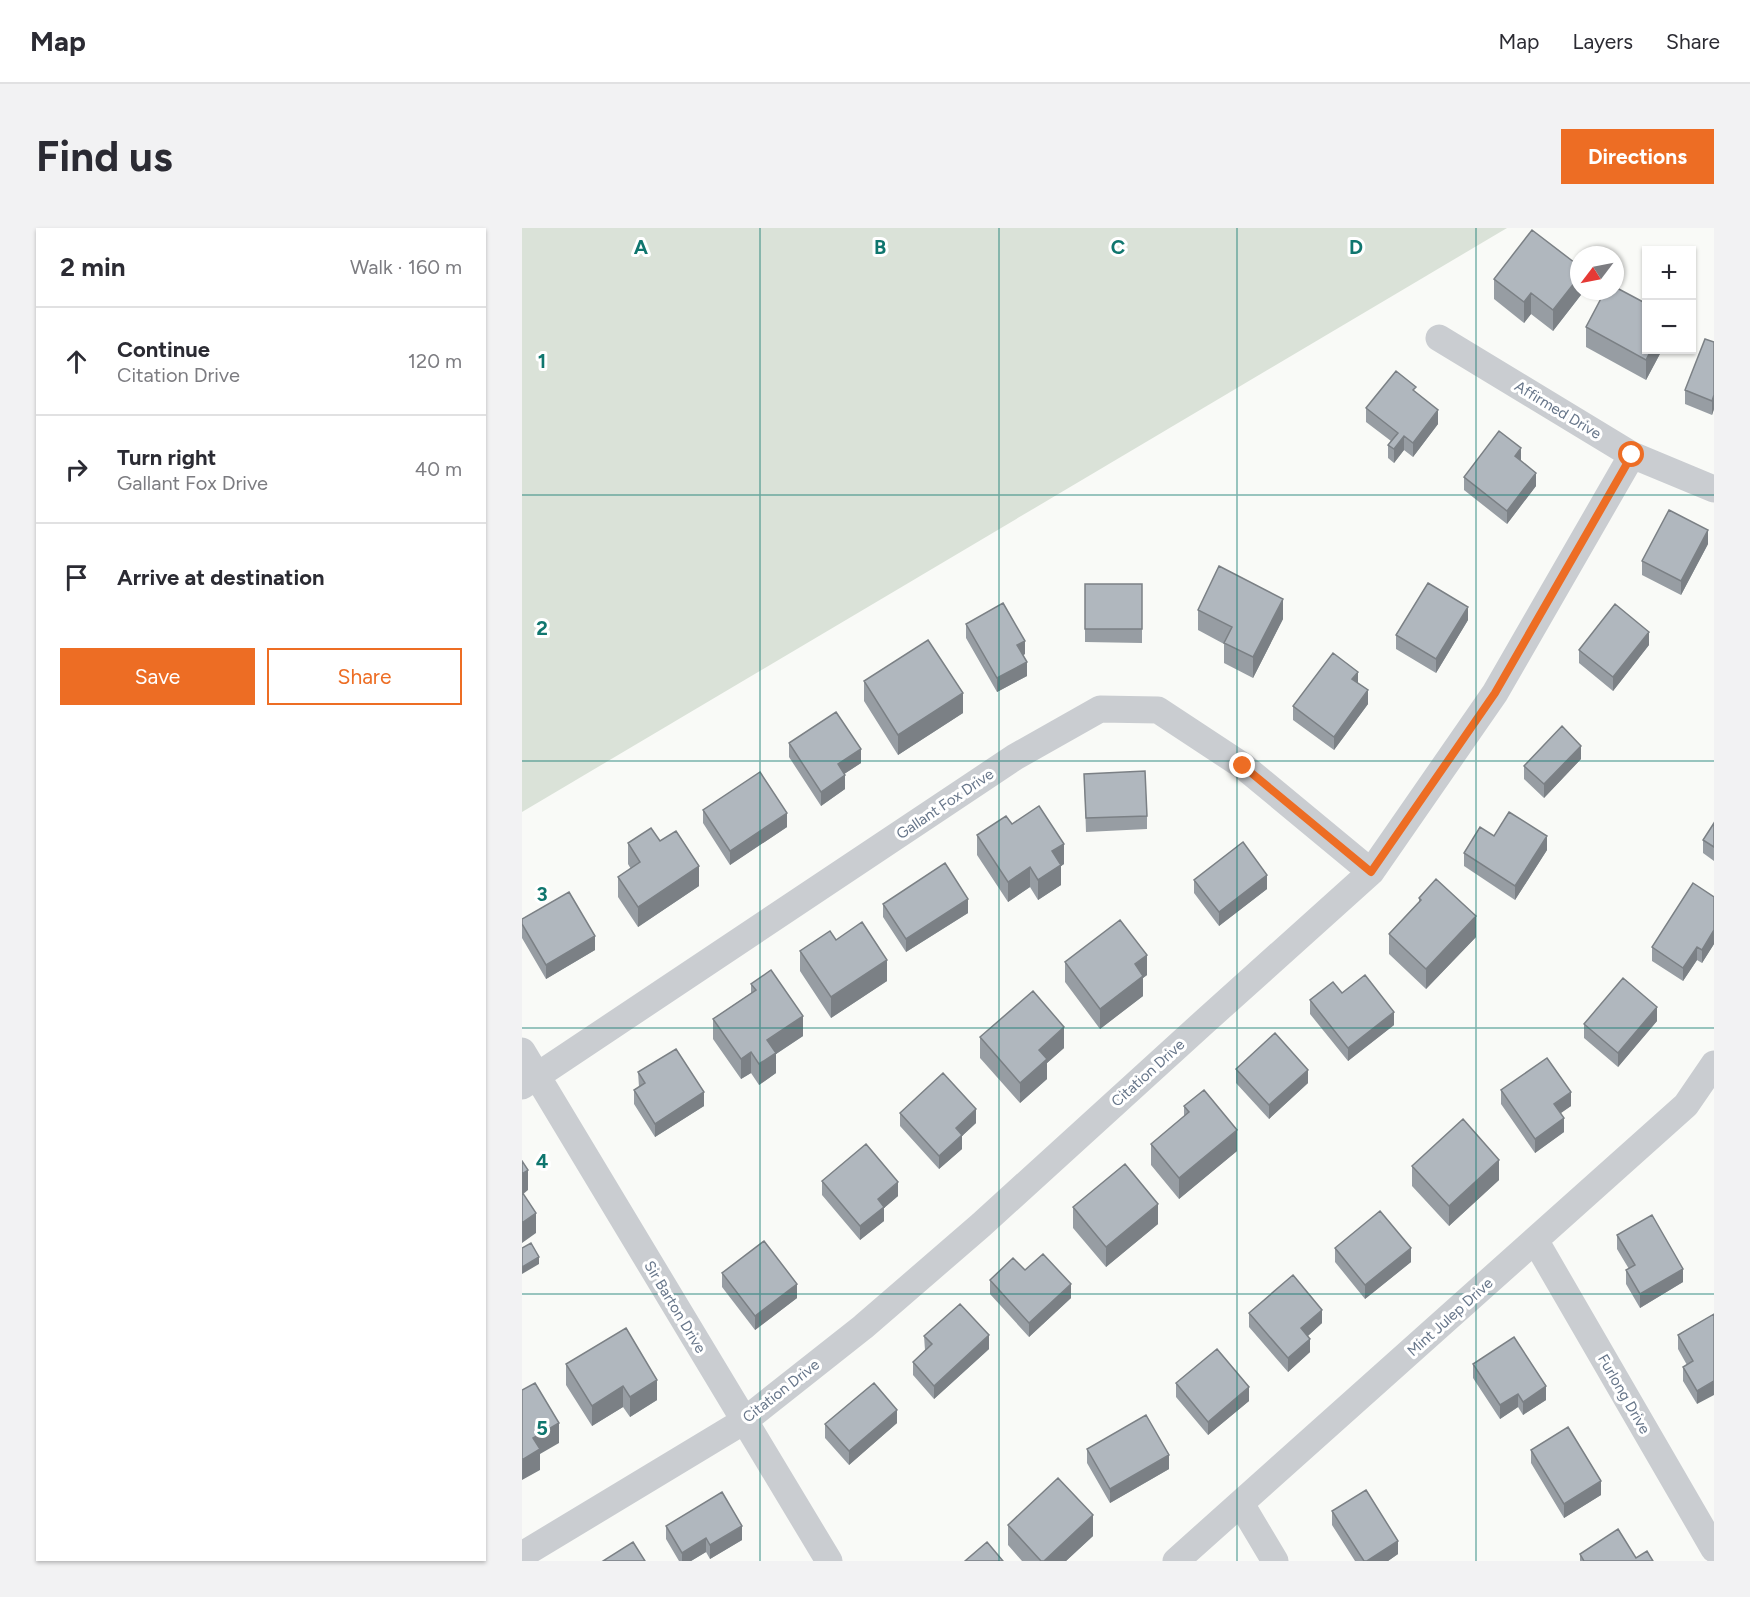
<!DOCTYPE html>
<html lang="en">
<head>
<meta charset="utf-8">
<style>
	:root { --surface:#fff; --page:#f2f2f3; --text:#2b2b33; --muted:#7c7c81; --line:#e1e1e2; --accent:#ed6d24 }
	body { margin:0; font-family:Figtree,sans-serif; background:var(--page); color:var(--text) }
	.controls { position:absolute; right:18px; top:18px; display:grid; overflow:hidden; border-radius:0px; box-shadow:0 2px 4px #0004 }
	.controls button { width:54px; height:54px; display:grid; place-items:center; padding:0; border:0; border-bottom:2px solid var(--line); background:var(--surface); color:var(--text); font:30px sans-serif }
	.compass { position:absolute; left:1048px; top:18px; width:54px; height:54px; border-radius:50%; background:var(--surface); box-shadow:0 2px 4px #0004; rotate:238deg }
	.stop { position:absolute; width:18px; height:18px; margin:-14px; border:4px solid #ed6d24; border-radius:50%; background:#fff }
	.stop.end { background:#ed6d24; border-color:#fff; box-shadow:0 2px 6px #0008 }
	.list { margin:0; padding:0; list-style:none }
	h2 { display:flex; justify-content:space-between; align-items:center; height:78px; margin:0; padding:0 24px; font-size:26px }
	h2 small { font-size:20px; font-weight:400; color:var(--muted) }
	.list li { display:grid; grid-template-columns:39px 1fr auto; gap:18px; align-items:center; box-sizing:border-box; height:108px; padding:0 24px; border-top:2px solid var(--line) }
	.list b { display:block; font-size:22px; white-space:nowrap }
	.list p { margin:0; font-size:20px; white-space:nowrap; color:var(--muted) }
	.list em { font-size:20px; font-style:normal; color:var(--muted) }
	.actions { display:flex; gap:12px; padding:18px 24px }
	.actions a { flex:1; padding:14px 0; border:2px solid var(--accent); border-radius:0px; text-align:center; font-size:21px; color:var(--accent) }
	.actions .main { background:var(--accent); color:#fff }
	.icon { flex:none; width:33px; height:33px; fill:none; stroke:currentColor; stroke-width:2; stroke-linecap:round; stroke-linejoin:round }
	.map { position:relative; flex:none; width:1192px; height:1333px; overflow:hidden; border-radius:0px }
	header { display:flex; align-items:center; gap:36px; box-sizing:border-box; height:84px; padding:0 30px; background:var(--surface); border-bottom:2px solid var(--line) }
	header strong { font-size:28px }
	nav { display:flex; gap:33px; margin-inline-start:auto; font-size:21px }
	.intro { display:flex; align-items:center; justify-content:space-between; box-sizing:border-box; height:144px; padding:0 36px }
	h1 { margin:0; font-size:42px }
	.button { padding:15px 27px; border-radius:0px; background:var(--accent); color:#fff; font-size:21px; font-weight:700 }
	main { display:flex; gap:36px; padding:0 36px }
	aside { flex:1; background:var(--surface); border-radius:0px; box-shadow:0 2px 4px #0004 }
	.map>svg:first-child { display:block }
	.green { fill:#dae2d8 }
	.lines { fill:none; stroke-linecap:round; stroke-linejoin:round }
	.street { stroke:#cacdd1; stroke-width:27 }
	.wall { fill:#979da3 }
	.shaded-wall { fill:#7b8085 }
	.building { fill:#b0b7be; stroke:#7b8085; stroke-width:1.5 }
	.route { stroke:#ed6d24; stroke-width:8 }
	.grid { fill:none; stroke:#0f766e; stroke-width:1.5; stroke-opacity:0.55 }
	.labels { text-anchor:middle; stroke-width:6; stroke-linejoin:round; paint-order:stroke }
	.street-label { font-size:15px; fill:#67768a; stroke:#fff }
	.grid-label { font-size:20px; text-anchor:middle; font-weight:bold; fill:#0f766e; stroke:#fff; stroke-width:6; stroke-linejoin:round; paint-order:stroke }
</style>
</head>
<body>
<header>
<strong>Map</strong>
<nav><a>Map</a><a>Layers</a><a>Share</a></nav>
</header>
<div class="intro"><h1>Find us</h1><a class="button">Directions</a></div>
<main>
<aside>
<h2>2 min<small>Walk · 160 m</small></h2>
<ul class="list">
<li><svg class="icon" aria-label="ahead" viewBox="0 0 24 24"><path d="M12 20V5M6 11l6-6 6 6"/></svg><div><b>Continue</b><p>Citation Drive</p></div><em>120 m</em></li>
<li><svg class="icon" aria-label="right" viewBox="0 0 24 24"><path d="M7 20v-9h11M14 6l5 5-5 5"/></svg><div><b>Turn right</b><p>Gallant Fox Drive</p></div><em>40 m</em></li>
<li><svg class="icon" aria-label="arrive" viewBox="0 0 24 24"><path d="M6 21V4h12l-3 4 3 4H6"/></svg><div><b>Arrive at destination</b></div></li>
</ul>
<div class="actions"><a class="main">Save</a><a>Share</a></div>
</aside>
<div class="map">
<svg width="1192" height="1333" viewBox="0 0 1192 1333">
	<rect width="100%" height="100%" fill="#f9faf7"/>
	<path class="green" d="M 0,0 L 985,0 L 0,584 Z"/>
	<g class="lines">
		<path class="street" d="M 917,110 L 1110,227 L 1192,261
			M 0,823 L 307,1333
			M 0,858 L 493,529 L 578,481 L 636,482 L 721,538 L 849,644
			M 1013,1012 L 1192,1321
			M 719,1276 L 753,1333
			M 0,1327 L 222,1193 L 341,1099 L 459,997 L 681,795 L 849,644 L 973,465 L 1110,227
			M 654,1333 L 1164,877 L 1192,836"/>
	</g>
	<path class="wall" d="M 972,51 L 1057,63 L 1062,63 L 1031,103 L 1009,86 L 1002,95 L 972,71 Z
		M 1064,99 L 1125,122 L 1140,122 L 1124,152 L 1064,119 Z
		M 1192,114 L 1192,181 L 1190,187 L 1163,176 L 1163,162 Z
		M 894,164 L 916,196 L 891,229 L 882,222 L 872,235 L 866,230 L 866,217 L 869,213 L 844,194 L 844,180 Z
		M 999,233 L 1014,258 L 985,296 L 942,262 L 942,249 Z
		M 1186,316 L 1159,367 L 1120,347 L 1120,333 Z
		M 563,356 L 620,356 L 620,415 L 563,414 Z
		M 676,382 L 761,391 L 731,450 L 702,435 L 702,416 L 676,402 Z
		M 946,392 L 914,445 L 874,421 L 874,407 Z
		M 444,396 L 503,426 L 501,427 L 505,448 L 475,464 L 444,410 Z
		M 1127,417 L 1091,463 L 1057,435 L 1057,422 Z
		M 342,453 L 441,485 L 376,527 L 342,473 Z
		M 846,476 L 812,522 L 771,492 L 771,478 Z
		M 267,515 L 339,535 L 322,546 L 323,561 L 299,578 L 267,529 Z
		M 1059,531 L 1022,570 L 1002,551 L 1002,538 Z
		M 562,546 L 625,588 L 625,601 L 564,604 Z
		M 181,582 L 265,599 L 208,637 L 181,595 Z
		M 1192,595 L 1192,633 L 1181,625 L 1181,612 Z
		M 490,596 L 542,636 L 539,638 L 539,657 L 516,672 L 508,659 L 486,674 L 455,627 L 455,607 Z
		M 138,613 L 177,658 L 116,699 L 96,669 L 96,649 L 109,641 L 106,636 L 106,615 Z
		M 1025,622 L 993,672 L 942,638 L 942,625 Z
		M 672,652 L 745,661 L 697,698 L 672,665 Z
		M 1192,669 L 1192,716 L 1180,735 L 1175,732 L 1161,753 L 1130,733 L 1130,719 Z
		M 897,670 L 954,709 L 904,761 L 867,726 L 867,706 L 897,674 Z
		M 361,676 L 446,685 L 384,724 L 361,689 Z
		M 0,691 L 73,722 L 24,751 L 0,710 Z
		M 314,712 L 365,753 L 309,790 L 278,743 L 278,723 Z
		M 543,734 L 625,747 L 621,750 L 621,768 L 578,801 L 543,754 Z
		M 229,756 L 281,808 L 254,826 L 254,845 L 237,857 L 229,845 L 219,851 L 191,811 L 191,791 L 229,765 Z
		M 820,765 L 872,797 L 826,833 L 788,786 L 788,772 Z
		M 1135,793 L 1096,839 L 1062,810 L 1062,796 Z
		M 458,809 L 542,820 L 525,835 L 525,851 L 498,875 L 458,830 Z
		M 714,841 L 786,855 L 747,891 L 714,855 Z
		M 116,844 L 182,878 L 133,909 L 112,876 L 112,862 L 117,859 Z
		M 979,862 L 1049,878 L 1038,885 L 1042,904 L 1013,925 L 979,876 Z
		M 662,878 L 715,923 L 657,971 L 629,937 L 629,916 L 662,889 Z
		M 378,885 L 454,895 L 440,908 L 440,921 L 417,941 L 378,898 Z
		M 890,938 L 977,952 L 927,998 L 890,958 Z
		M 300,953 L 376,968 L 362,980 L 362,993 L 338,1012 L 300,967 Z
		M 551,979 L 636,996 L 584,1039 L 551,1000 Z
		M 1095,1007 L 1161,1054 L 1118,1080 L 1104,1056 L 1104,1042 L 1107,1041 L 1095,1021 Z
		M 813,1020 L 889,1034 L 843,1071 L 813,1034 Z
		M 503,1042 L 549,1070 L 507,1109 L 468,1066 L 468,1052 Z
		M 200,1045 L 275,1070 L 233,1102 L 200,1059 Z
		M 727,1085 L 800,1095 L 786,1108 L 788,1124 L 766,1144 L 727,1099 Z
		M 1192,1086 L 1175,1176 L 1161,1153 L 1161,1139 L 1165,1137 L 1156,1121 L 1156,1107 Z
		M 402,1108 L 467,1121 L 412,1171 L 391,1147 L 391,1134 L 403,1122 Z
		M 44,1136 L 135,1172 L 108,1189 L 101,1179 L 70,1198 L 44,1157 Z
		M 951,1136 L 1024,1172 L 1001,1187 L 996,1179 L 978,1191 L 951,1150 Z
		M 654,1155 L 727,1173 L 686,1207 L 654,1169 Z
		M 375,1195 L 327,1237 L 303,1210 L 303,1196 Z
		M 565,1221 L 647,1241 L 588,1275 L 565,1235 Z
		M 1009,1222 L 1079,1267 L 1042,1290 L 1009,1235 Z
		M 810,1283 L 876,1326 L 866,1333 L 833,1333 L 810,1297 Z
		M 486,1297 L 571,1308 L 544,1333 L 500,1333 L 486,1317 Z
		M 144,1298 L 220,1312 L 188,1331 L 184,1324 L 169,1333 L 157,1333 L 144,1311 Z
		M 1058,1326 L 1114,1330 L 1131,1333 L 1058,1333 Z"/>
	<path class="shaded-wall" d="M 1057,49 L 1057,63 L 1062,63 L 1031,103 L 1031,82 Z
		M 1009,65 L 1009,86 L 1002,95 L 1002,74 Z
		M 1129,122 L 1140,122 L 1124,152 L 1124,132 Z
		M 1192,167 L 1192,181 L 1190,187 L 1190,173 Z
		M 916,182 L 916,196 L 891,229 L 891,215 Z
		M 882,208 L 882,222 L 872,235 L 872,221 Z
		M 999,220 L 999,234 L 993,228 Z
		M 1014,245 L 1014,258 L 985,296 L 985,283 Z
		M 1186,302 L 1186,316 L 1159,367 L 1159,353 Z
		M 761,371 L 761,391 L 731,450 L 731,429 Z
		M 946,379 L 946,392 L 914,445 L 914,431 Z
		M 1127,404 L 1127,417 L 1091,463 L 1091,449 Z
		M 503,413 L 503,426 L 495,431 L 495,417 Z
		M 505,434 L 505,448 L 475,464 L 475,450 Z
		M 836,444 L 836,457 L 830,451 Z
		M 846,462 L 846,476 L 812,522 L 812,509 Z
		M 441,465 L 441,485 L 376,527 L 376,507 Z
		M 1059,518 L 1059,531 L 1022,570 L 1022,556 Z
		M 339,521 L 339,535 L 316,550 L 316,536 Z
		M 323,547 L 323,561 L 299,578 L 299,564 Z
		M 265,585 L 265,599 L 208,637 L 208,623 Z
		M 1025,608 L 1025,622 L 993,672 L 993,658 Z
		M 542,616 L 542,636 L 539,638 L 539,657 L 516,672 L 516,652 L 530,623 Z
		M 177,638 L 177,658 L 116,699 L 116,679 Z
		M 508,639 L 508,659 L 486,674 L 486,654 Z
		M 745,647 L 745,661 L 697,698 L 697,684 Z
		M 446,671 L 446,685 L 384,724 L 384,711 Z
		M 954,688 L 954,709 L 904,761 L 904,741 Z
		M 1192,702 L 1192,716 L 1180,735 L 1180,722 Z
		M 73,708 L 73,722 L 24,751 L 24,737 Z
		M 1175,719 L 1175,732 L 1161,753 L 1161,740 Z
		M 625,727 L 625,747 L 621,750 L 621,768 L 578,801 L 578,781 L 613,736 Z
		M 365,732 L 365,753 L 309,790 L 309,769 Z
		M 1135,779 L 1135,793 L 1096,839 L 1096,825 Z
		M 872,784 L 872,797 L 826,833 L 826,820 Z
		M 281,788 L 281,808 L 254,826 L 254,845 L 237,857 L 237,836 L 245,812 Z
		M 542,799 L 542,820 L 525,835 L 525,851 L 498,875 L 498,855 L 517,822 Z
		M 229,824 L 229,845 L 219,851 L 219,831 Z
		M 786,842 L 786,855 L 747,891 L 747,877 Z
		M 182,864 L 182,878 L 133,909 L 133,896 Z
		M 1049,864 L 1049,878 L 1032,890 L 1032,876 Z
		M 454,881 L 454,895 L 440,908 L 440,921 L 417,941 L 417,928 L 434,900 Z
		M 1042,890 L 1042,904 L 1013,925 L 1013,911 Z
		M 715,902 L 715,923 L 657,971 L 657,950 Z
		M 977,932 L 977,952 L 927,998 L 927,978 Z
		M 6,942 L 6,962 L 0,967 L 0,946 Z
		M 376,954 L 376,968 L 362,980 L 362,993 L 338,1012 L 338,998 L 356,971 Z
		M 636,976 L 636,996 L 584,1039 L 584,1019 Z
		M 14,985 L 14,1005 L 0,1015 L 0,995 Z
		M 889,1020 L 889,1034 L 843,1071 L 843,1057 Z
		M 17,1029 L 17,1036 L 0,1046 L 0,1039 Z
		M 1161,1041 L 1161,1054 L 1118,1080 L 1118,1066 Z
		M 275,1056 L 275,1070 L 233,1102 L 233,1088 Z
		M 549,1056 L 549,1070 L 507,1109 L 507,1095 Z
		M 800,1082 L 800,1095 L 779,1114 L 779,1100 Z
		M 467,1107 L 467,1121 L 412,1171 L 412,1158 Z
		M 788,1111 L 788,1124 L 766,1144 L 766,1130 Z
		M 135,1152 L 135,1172 L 108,1189 L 108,1169 Z
		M 1192,1153 L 1192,1167 L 1175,1176 L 1175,1163 Z
		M 101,1158 L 101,1179 L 70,1198 L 70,1178 Z
		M 1024,1158 L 1024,1172 L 1001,1187 L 1001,1174 Z
		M 727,1159 L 727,1173 L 686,1207 L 686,1194 Z
		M 996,1166 L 996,1179 L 978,1191 L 978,1177 Z
		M 375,1182 L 375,1195 L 327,1237 L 327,1223 Z
		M 37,1195 L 37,1215 L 18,1226 L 18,1242 L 0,1252 L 0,1232 L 11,1210 Z
		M 647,1227 L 647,1241 L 588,1275 L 588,1261 Z
		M 1079,1253 L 1079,1267 L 1042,1290 L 1042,1276 Z
		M 571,1287 L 571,1308 L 544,1333 L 522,1333 Z
		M 220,1298 L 220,1312 L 188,1331 L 188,1317 Z
		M 184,1310 L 184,1324 L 169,1333 L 160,1333 L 160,1325 Z
		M 876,1313 L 876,1326 L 866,1333 L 845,1333 Z"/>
	<path class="building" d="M 1010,2 L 1057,38 L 1057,49 L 1031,82 L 1009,65 L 1002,74 L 972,51 Z
		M 1093,59 L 1125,76 L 1125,122 L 1129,122 L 1124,132 L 1064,99 L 1083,63 L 1093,63 Z
		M 1183,111 L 1192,114 L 1192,167 L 1190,173 L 1163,162 Z
		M 874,143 L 894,159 L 891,162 L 916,182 L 891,215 L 882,208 L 872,221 L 866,217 L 876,205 L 844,180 Z
		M 977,203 L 999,220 L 993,228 L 1014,245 L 985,283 L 942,249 Z
		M 1147,282 L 1186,302 L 1159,353 L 1120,333 Z
		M 697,338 L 761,371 L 731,429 L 702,415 L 710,399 L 676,382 Z
		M 906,355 L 946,379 L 914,431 L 874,407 Z
		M 563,356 L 620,356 L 620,401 L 563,401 Z
		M 481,375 L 503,413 L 495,417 L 505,434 L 475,450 L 444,396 Z
		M 1093,376 L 1127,404 L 1091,449 L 1057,422 Z
		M 406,412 L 441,465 L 376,507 L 342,453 Z
		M 811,425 L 836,444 L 830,451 L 846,462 L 812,509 L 771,478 Z
		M 314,484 L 339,521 L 316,536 L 323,547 L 299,564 L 267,515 Z
		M 1040,498 L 1059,518 L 1022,556 L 1002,538 Z
		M 623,543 L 625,588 L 564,590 L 562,546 Z
		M 238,544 L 265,585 L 208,623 L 181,582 Z
		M 517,578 L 542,616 L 530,623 L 539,637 L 516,652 L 508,639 L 486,654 L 455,607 L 484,588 L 490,596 Z
		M 987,584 L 1025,608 L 993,658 L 942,625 L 958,599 L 972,608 Z
		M 1192,595 L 1192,619 L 1181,612 Z
		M 129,600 L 138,613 L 154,603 L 177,638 L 116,679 L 96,649 L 118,634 L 106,615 Z
		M 721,614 L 745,647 L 697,684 L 672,652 Z
		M 423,635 L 446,671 L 384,711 L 361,676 Z
		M 914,651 L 954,688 L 904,741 L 867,706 L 899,672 L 897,670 Z
		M 1171,655 L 1192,669 L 1192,702 L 1180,722 L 1175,719 L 1161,740 L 1130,719 Z
		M 47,664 L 73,708 L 24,737 L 0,696 L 0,691 Z
		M 598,692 L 625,727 L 613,736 L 621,748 L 578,781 L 543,734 Z
		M 340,694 L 365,732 L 309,769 L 278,723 L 308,703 L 314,712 Z
		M 249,742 L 281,788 L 245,812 L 254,825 L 237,836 L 229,824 L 219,831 L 191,791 L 234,762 L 229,756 Z
		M 843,747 L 872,784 L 826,820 L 788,772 L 811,754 L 820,765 Z
		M 1101,750 L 1135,779 L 1096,825 L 1062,796 Z
		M 511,763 L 542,799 L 517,822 L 525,831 L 498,855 L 458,809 Z
		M 753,805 L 786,842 L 747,877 L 714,841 Z
		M 154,821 L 182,864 L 133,896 L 112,862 L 123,855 L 116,844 Z
		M 1025,830 L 1049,864 L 1032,876 L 1042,890 L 1013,911 L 979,862 Z
		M 421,845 L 454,881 L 434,900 L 440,907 L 417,928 L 378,885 Z
		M 682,862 L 715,902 L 657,950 L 629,916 L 667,884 L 662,878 Z
		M 941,891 L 977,932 L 927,978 L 890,938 Z
		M 344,916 L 376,954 L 356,971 L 362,979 L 338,998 L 300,953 Z
		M 0,933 L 6,942 L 0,946 Z
		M 603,936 L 636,976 L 584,1019 L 551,979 Z
		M 0,964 L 14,985 L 0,995 Z
		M 858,983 L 889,1020 L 843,1057 L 813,1020 Z
		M 1130,987 L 1161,1041 L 1118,1066 L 1104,1042 L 1113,1037 L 1095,1007 Z
		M 242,1013 L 275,1056 L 233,1088 L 200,1045 Z
		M 9,1015 L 17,1029 L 0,1039 L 0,1020 Z
		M 521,1026 L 549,1056 L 507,1095 L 468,1052 L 491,1030 L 503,1042 Z
		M 771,1047 L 800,1082 L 779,1100 L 788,1111 L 766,1130 L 727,1085 Z
		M 438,1076 L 467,1107 L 412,1158 L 391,1134 L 410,1116 L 402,1108 Z
		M 1192,1086 L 1192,1153 L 1175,1163 L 1161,1139 L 1171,1133 L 1156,1107 Z
		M 104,1100 L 135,1152 L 108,1169 L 101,1158 L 70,1178 L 44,1136 Z
		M 992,1109 L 1024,1158 L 1001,1174 L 996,1166 L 978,1177 L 951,1136 Z
		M 695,1121 L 727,1159 L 686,1194 L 654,1155 Z
		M 13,1155 L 37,1195 L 11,1210 L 18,1221 L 0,1232 L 0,1162 Z
		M 352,1155 L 375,1182 L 327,1223 L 303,1196 Z
		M 624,1187 L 647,1227 L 588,1261 L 565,1221 Z
		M 1046,1199 L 1079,1253 L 1042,1276 L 1009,1222 Z
		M 536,1250 L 571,1287 L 522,1333 L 519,1333 L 486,1297 Z
		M 844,1262 L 876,1313 L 845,1333 L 842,1333 L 810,1283 Z
		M 200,1264 L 220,1298 L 188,1317 L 184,1310 L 160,1325 L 144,1298 Z
		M 1096,1301 L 1114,1330 L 1125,1323 L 1131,1333 L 1062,1333 L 1058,1326 Z
		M 111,1314 L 123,1333 L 81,1333 Z
		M 465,1314 L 481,1333 L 443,1333 Z"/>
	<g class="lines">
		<path class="route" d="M 721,538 L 849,644 L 973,465 L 1110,227"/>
	</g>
	<path class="grid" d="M 238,0 L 238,1333M 477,0 L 477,1333M 715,0 L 715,1333M 954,0 L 954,1333M 0,267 L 1192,267M 0,533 L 1192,533M 0,800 L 1192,800M 0,1066 L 1192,1066"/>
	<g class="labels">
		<g class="street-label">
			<text transform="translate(1036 182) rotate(31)" y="5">Affirmed Drive</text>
			<text transform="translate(423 576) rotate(-34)" y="5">Gallant Fox Drive</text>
			<text transform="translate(626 845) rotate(-42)" y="5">Citation Drive</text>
			<text transform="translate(153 1079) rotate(59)" y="5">Sir Barton Drive</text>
			<text transform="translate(928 1089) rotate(-42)" y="5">Mint Julep Drive</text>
			<text transform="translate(259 1163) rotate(-38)" y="5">Citation Drive</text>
			<text transform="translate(1102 1166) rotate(60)" y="5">Furlong Drive</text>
		</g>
	</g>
	<g class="grid-label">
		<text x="119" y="26">A</text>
		<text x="358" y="26">B</text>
		<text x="596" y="26">C</text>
		<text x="834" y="26">D</text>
		<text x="20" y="140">1</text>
		<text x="20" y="407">2</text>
		<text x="20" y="673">3</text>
		<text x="20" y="940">4</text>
		<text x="20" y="1207">5</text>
	</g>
</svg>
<div class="controls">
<button>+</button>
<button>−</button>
</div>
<svg class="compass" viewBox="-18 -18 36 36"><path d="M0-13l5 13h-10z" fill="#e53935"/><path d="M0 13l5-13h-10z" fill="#7c7c81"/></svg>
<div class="stop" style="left:1110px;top:227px"></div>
<div class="stop end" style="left:721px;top:538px"></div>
</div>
</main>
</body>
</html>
